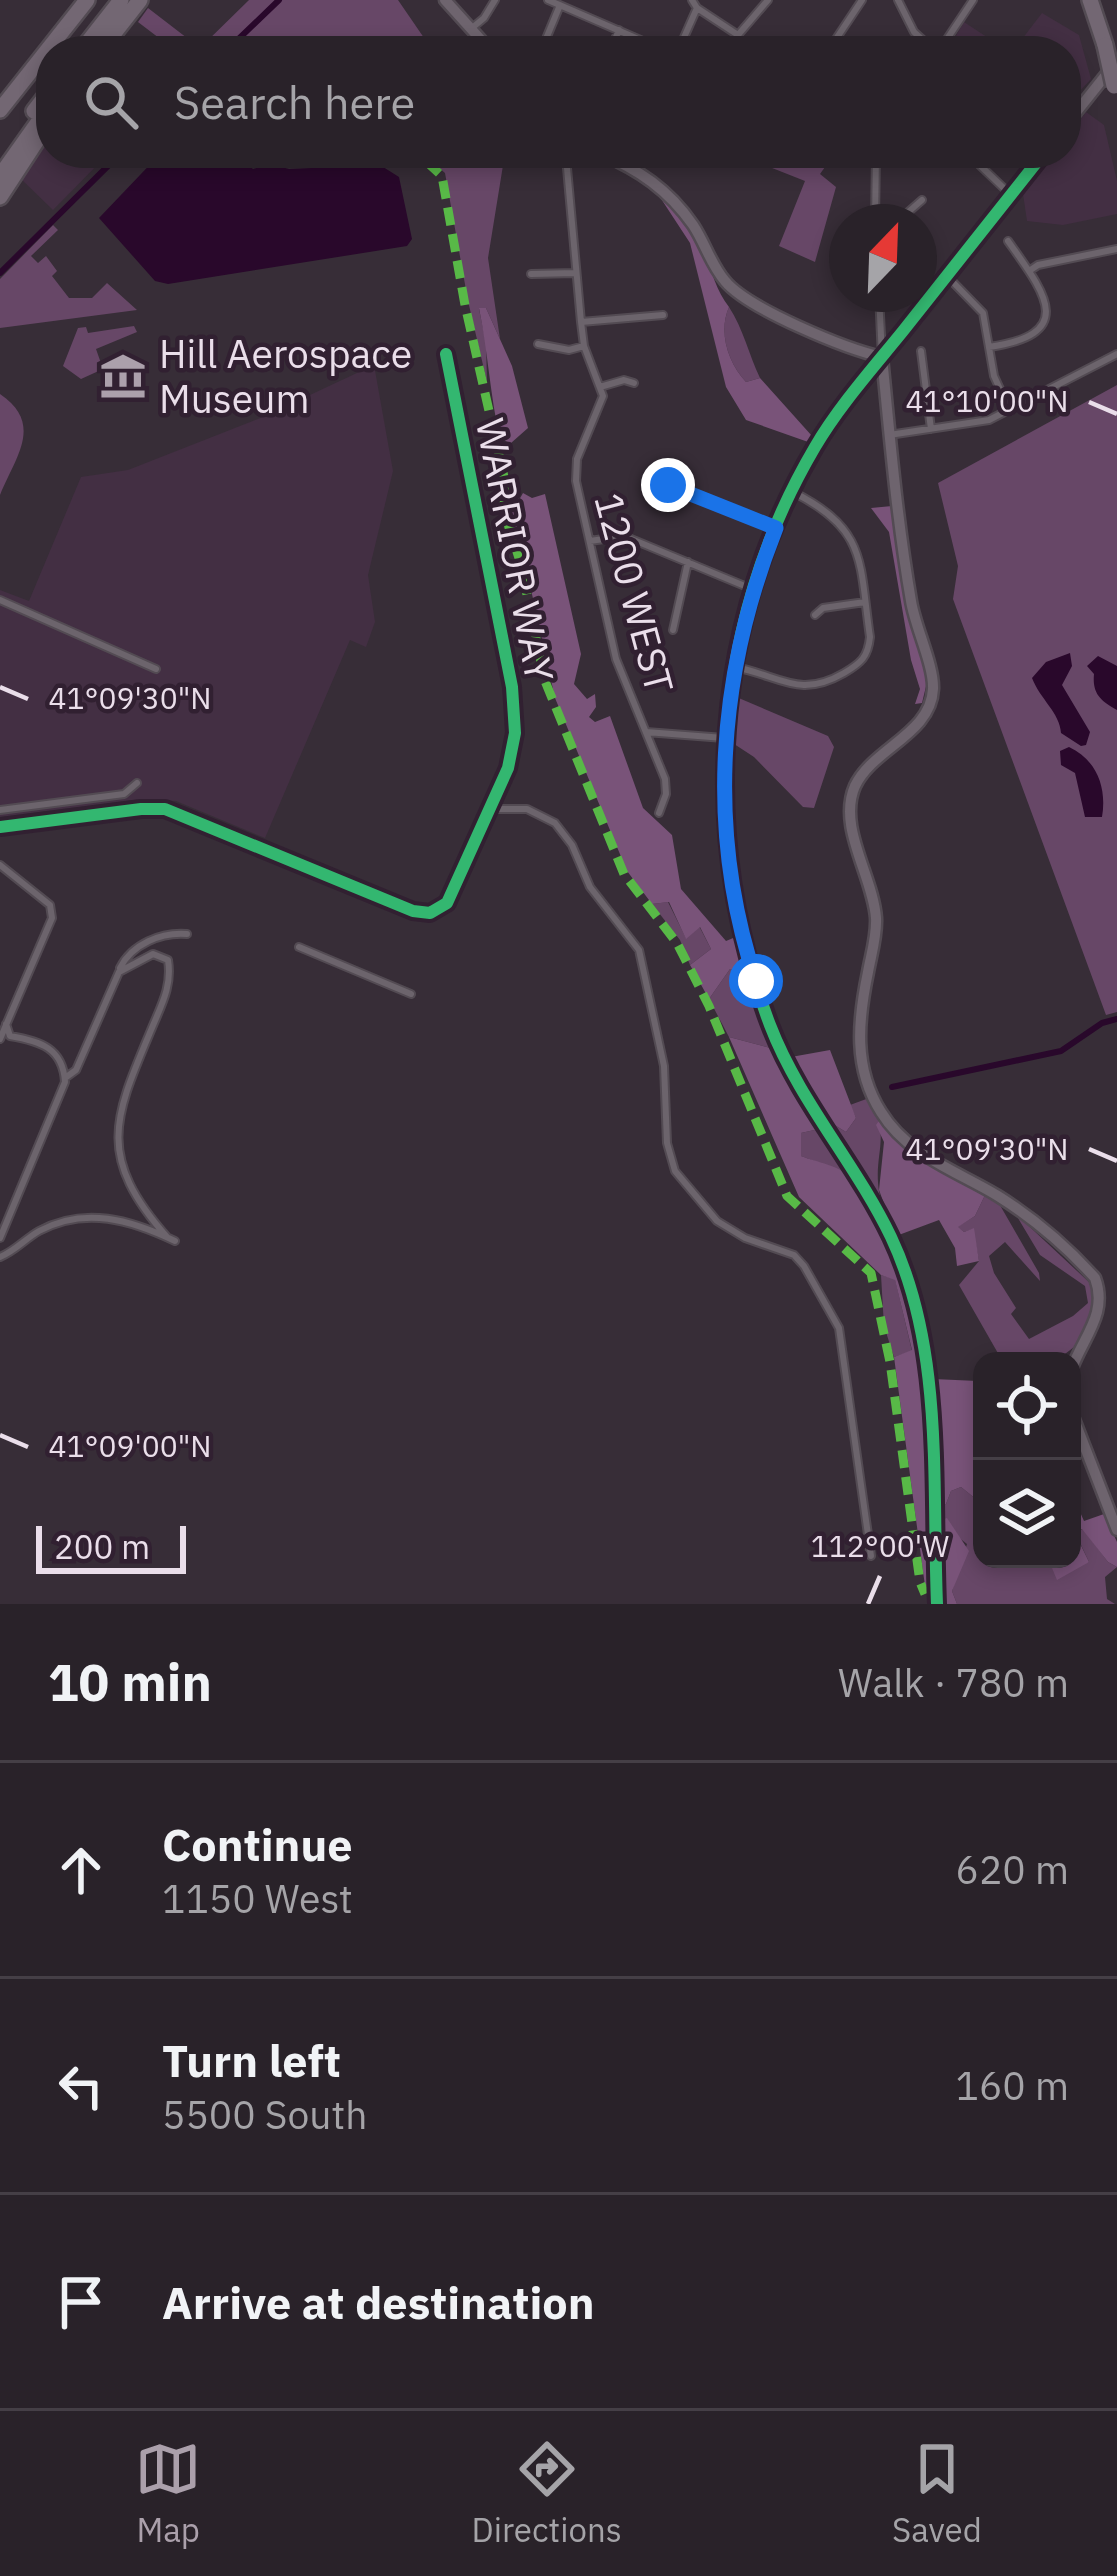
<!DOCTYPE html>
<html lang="en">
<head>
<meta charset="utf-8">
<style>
	:root { --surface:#292229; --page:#312a31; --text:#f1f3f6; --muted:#a5a4a8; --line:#453f46; --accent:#aba0ab }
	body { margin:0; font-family:"IBM Plex Sans",sans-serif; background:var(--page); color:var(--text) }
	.controls { position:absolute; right:36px; bottom:36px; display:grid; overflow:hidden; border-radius:24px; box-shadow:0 6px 18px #0003 }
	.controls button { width:108px; height:108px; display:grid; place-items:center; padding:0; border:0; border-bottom:3px solid var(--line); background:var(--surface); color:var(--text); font:60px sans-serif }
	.compass { position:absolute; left:829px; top:204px; width:108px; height:108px; border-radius:50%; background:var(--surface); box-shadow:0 6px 18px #0003; rotate:23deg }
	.scale { position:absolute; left:36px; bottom:30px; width:150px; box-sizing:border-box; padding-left:12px; border:6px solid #eadeea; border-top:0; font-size:33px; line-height:42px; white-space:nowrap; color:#eadeea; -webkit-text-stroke:9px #312031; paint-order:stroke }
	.stop { position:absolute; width:36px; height:36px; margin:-27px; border:9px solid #1a73e8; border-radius:50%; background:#fff }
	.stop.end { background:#1a73e8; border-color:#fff; box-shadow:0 3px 12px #0008 }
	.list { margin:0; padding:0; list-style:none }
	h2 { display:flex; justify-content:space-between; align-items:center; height:156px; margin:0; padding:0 48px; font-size:51px }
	h2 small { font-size:39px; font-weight:400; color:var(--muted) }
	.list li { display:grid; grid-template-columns:78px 1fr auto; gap:36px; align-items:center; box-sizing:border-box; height:216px; padding:0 48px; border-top:3px solid var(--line) }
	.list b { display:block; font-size:45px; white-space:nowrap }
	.list p { margin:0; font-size:39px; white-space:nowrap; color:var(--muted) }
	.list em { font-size:39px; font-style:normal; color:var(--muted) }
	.icon { flex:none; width:66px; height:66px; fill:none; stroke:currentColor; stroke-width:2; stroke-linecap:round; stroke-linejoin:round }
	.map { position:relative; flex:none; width:1117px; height:1604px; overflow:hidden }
	.search { position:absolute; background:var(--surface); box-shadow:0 6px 18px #0003; left:36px; right:36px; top:36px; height:132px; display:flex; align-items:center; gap:30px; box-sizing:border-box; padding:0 42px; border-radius:48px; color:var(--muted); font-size:45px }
	.sheet { height:804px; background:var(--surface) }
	nav { display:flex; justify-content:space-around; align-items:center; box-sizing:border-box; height:168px; border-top:3px solid var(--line); background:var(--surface); font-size:33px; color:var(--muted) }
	nav a { display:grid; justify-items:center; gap:6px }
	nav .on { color:var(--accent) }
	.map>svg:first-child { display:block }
	.built { fill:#432f43 }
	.green { fill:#674767 }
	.forest { fill:#795379 }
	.water { fill:#29082b }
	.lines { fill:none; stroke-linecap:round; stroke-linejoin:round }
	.canal { stroke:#29082b; stroke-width:6 }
	.street-casing { stroke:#534b53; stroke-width:10 }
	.secondary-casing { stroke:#534b53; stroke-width:15 }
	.highway-casing { stroke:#534b53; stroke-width:20 }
	.street { stroke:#6c646c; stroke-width:6 }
	.secondary { stroke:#6e646e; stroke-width:10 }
	.highway { stroke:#736773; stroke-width:15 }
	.highway-bridge-casing { stroke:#534b53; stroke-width:20; stroke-linecap:butt }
	.highway-bridge { stroke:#736773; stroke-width:15 }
	.quiet { stroke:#58b947; stroke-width:9; stroke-dasharray:18 9; stroke-linecap:butt }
	.cycleway-casing { stroke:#312031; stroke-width:20 }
	.cycleway { stroke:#33b770; stroke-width:12 }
	.route { stroke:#1a73e8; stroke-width:15 }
	.ticks { fill:none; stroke:#eadeea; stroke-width:4.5 }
	.labels { text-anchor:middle; stroke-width:9; stroke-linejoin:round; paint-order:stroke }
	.poi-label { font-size:39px; fill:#eadeea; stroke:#312031; text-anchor:start }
	.street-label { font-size:39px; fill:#eadeea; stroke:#312031 }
	.ticks-label { font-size:30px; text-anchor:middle; fill:#eadeea; stroke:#312031; stroke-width:9; stroke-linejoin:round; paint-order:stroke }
</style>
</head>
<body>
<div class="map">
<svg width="1117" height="1604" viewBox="0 0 1117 1604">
	<rect width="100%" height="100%" fill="#372d37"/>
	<path class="built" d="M 1042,13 L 1079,35 L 1091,79 L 1066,106 L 1066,51 L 1013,51 Z
		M 964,22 L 1008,51 L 947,51 Z
		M 1086,112 L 1104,125 L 1117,181 L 1117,214 L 1063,225 L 1027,221 L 1023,194 L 1055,153 L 1066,153 L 1066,138 Z
		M 51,135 L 51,153 L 109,153 L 53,210 L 19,177 Z
		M 374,365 L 393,471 L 368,575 L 375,622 L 366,647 L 350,640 L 265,838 L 176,801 L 142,799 L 0,817 L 0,590 L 29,601 L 81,477 L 128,470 L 263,417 Z"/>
	<path class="green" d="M 249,0 L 398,0 L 433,51 L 176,51 L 138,22 L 148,8 L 200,48 Z
		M 412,153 L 505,153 L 488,258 L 500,339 L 486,308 L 479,309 L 486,343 L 487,382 L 468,301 L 445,173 L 429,159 Z
		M 757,153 L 835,153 L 820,174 L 836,187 L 815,262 L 779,246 L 805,181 L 752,160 Z
		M 53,225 L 58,230 L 31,256 L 38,263 L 46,256 L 57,271 L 52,276 L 69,298 L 92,298 L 107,283 L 137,310 L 0,328 L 0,279 Z
		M 729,307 C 743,328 749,355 760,378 L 746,382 C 728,363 718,332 729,307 Z
		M 134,326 L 137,332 L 96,349 L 103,369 L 81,379 L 63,366 L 78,328 L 86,327 L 88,333 Z
		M 1117,385 L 1117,1012 L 1106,1015 L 953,599 L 958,566 L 938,483 Z
		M 0,394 C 44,424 16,456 0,495 Z
		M 734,696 L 828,736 L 834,747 L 814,808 L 803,807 L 754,757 L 728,740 Z
		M 668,902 L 686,938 L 699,926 L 711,949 L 690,965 L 680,940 L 652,904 Z
		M 730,969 L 746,969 L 778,1050 L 729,1037 L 709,999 Z
		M 869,1098 C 892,1137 873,1153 879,1191 C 881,1206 891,1222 896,1236 L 828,1121 L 846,1132 L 856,1118 L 850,1105 Z
		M 819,1129 L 849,1174 L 801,1156 L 801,1133 Z
		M 986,1193 L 997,1200 L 1039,1273 L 1040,1281 L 1005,1242 L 989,1256 L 994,1273 L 1016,1308 L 1011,1314 L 1029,1339 L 1073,1316 L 1088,1303 L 1085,1286 L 1040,1255 L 1015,1213 L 1091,1284 C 1104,1313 1079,1355 1048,1361 C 1031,1364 1014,1360 999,1355 L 959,1285 L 979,1261 L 973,1229 L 964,1232 L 957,1227 L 975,1216 Z
		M 881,1275 L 895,1279 L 912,1351 L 894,1357 L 884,1326 Z
		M 961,1487 L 982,1504 L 975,1520 L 982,1531 L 982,1559 L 1054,1559 L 1052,1568 L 1089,1562 L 1075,1532 L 1083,1529 L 1108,1562 L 1117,1567 L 1105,1577 L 1107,1599 L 1115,1604 L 957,1604 L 952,1591 L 967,1544 L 958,1537 L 947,1519 L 938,1521 L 937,1506 L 946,1504 L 951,1491 Z"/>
	<path class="forest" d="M 654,188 C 667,202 683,215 693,231 C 710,256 711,284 729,307 C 718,332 728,363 746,382 L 760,378 L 812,436 L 811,443 L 746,420 L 726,387 L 690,243 Z
		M 479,308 L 486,308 L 512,366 L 528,428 L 511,443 L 500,439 C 490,395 488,352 479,308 Z
		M 509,476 L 519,500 L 523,493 L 532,498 L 545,494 L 581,654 L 574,684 L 587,699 L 595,694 L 596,707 L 589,717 L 595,722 L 610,716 L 643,808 L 672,835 L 681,889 L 726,941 L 738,936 L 746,969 L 730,969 L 709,999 L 690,965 L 711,949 L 700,927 L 686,939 L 669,902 L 652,904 L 627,871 L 555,698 L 522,549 L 509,513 Z
		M 892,506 L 912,630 L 928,678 L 922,703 L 915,704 L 920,689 L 911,660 L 889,532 L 871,508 Z
		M 729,1037 L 778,1050 L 819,1129 L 801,1133 L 801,1156 C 816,1162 841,1166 851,1178 C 859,1187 864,1199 870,1209 C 939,1323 926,1460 930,1588 L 925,1586 L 894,1357 L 912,1350 L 895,1280 L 881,1275 L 799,1197 Z
		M 830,1050 L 856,1118 L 846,1132 L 828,1121 L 791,1057 Z
		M 881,1118 L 986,1193 L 975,1216 L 958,1227 L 964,1232 L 974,1228 L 979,1261 L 957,1266 L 955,1248 L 939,1220 L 896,1236 L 879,1190 L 884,1142 L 876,1125 Z
		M 982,1377 L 982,1504 L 961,1487 L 951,1491 L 946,1504 L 937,1506 L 933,1379 L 978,1381 Z
		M 1072,1494 L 1084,1521 L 1104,1514 L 1117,1542 L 1117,1567 L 1108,1562 L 1082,1529 L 1075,1533 L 1089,1562 L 1057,1580 L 1052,1568 L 1054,1559 L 1072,1559 Z
		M 947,1518 L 969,1551 L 952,1591 L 957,1604 L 940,1604 L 938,1521 Z"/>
	<path class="water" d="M 161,153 L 234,153 L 253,169 L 270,164 L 289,169 L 380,165 L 399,177 L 412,239 L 407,246 L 168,284 L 155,281 L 99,218 Z
		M 1070,653 L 1072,666 L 1062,685 L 1090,732 L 1086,745 L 1081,746 L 1061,733 C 1060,713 1040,699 1032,678 L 1046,662 Z
		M 1098,656 L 1117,666 L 1117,710 C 1101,701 1092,694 1094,674 L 1087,666 Z
		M 1069,747 C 1097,760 1107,788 1102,817 L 1085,817 L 1075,773 L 1061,765 L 1060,751 Z"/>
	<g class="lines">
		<path class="canal" d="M 226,51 L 279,0
			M 0,273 L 121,153
			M 892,1087 L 1061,1051 L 1102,1023 L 1117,1019"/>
		<g class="street-casing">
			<path id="street" d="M 548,0 L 666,51
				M 692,0 L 697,8 L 738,35 L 768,0
				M 898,0 L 914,32 L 935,51
				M 472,28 L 484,18 L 495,0
				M 836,39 L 853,51
				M 541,51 L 560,5
				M 610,51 L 619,30
				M 678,51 L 697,8
				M 828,51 L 862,0
				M 939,51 L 973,0
				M 569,153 L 567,168 L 581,322 L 584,346 L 603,396 L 577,459 L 576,481 L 616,659 L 665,779 L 666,794 L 659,813
				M 967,153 L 1011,195
				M 875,215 L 906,214 L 922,200
				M 875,222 L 876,153
				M 1029,271 L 1038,265 L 1117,249
				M 531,274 L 576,273
				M 947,276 L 983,313 L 994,376 L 1010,411
				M 879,294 L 882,357 L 816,445 L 752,589 L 741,630 L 724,738 L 725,826 L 741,929 L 770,1025 L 789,1068 L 889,1234 L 919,1320 L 930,1404 L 937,1604
				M 581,322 L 663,315
				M 538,344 L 569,350 L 584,346
				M 989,347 C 1079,334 1044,292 1008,241
				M 921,351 L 931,429
				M 600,387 L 624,380 L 634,383
				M 889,435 L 989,420 L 1117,354
				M 668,485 L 776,528
				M 590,541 L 624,536 L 752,589
				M 0,600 L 156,669
				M 815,615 L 823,608 L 865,602
				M 673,630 L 688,562
				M 735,667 C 781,676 799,699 844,673 C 861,663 868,657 870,637 C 859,562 868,530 793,492
				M 646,732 L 724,738
				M 491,809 L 527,809 L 555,823 L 572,845 L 590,887 L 639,950 L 664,1066 L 667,1143 L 675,1171 L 717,1221 L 745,1238 L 794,1255 L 804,1266 L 839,1328 L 871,1556
				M 0,810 L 124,794 L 137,783
				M 0,827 L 141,809 L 165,809 L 413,911 L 430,913 L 447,903 L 508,768 L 515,733 L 512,687 L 446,354
				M 0,865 L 50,905 L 52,918 L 0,1039
				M 299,947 L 411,994
				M 120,968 C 132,944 161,932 187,934
				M 65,1078 L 76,1070 L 119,972 L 153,954 L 168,960 C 172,984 163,1002 154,1023 C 115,1116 94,1154 167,1237
				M 0,1238 L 65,1082 C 63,1048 40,1041 10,1036 L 6,1024
				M 0,1257 C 15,1251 25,1239 39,1231 C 85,1206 131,1220 175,1241"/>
		</g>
		<g class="secondary-casing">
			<path id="secondary" d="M 445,0 L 491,51
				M 1066,125 L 1117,61
				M 600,153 C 639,170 668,189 693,225 C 705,243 711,265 725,281 C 748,309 846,349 882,357
				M 882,357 C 890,439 897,520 911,601 C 915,627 934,665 933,689 C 931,734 873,748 855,786 C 837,827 873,876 876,918 C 877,936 871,955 868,972 C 858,1020 853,1068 881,1112 C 908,1156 957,1171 998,1196 C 1033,1218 1067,1247 1095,1278 C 1108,1313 1084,1336 1072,1368
				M 882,357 L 1044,153
				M 1072,1414 L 1117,1530"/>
		</g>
		<g class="highway-casing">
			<path id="highway" d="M 1090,0 L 1105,45
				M 81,51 L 121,0
				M 100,51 L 140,0
				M 0,110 L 87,0
				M 34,111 L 51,89
				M 0,176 L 51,104
				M 0,197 L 51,119"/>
		</g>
		<use href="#street" class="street"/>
		<use href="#secondary" class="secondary"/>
		<use href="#highway" class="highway"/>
		<g class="highway-bridge-casing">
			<path id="highway-bridge" d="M 1105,45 L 1114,86"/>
		</g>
		<use href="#highway-bridge" class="highway-bridge"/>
		<path class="quiet" d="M 399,155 L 429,164 L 442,176 L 465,305 L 504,477 L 504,512 L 520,561 L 545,681 L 624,874 L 677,943 L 709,1006 L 787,1196 L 871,1273 L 890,1362 L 920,1582 L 925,1594"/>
		<g class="cycleway-casing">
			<path id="cycleway" d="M 0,827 L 141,809 L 165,809 L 413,911 L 430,913 L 447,903 L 508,768 L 515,733 L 512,687 L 446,354
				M 937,1604 C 932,1483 944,1349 891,1237 C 856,1164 799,1101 770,1025 C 698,836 712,622 815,447 C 839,406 873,368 903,331 C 950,272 997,212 1044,153"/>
		</g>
		<use href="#cycleway" class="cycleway"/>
	</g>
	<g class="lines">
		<path class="route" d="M 668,485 L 776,528 C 718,674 706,831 756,981"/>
	</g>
	<path class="ticks" d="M 1089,402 L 1117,414M 0,687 L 28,699M 1089,1149 L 1117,1161M 0,1435 L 28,1447M 868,1604 L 880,1576"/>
	<defs>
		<g id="museum-bare" transform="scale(3.6)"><path d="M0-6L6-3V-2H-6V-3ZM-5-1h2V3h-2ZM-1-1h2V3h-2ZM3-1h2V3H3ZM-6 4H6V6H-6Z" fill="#aba0ab" stroke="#312031" stroke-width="2.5" paint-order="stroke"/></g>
	</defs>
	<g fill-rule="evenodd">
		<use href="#museum-bare" x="123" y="376"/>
	</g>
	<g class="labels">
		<g class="poi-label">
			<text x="159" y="368">Hill Aerospace<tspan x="159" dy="45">Museum</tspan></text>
		</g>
		<g class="street-label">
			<text transform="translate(515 550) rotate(79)" y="14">WARRIOR WAY</text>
			<text transform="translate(634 593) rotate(75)" y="14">1200 WEST</text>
		</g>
	</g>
	<g class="ticks-label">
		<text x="987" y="412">41°10'00"N</text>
		<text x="130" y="709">41°09'30"N</text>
		<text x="987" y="1160">41°09'30"N</text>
		<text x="130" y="1457">41°09'00"N</text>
		<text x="880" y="1557">112°00'W</text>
	</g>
</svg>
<div class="controls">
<button><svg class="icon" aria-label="locate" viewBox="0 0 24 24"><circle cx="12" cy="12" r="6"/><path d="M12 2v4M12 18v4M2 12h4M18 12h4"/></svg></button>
<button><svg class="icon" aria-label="layers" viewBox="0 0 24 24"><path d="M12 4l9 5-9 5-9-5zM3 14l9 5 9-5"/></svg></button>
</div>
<svg class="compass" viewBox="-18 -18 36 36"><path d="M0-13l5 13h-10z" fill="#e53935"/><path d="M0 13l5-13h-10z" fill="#a5a4a8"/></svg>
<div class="scale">200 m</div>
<div class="stop" style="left:756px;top:981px"></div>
<div class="stop end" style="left:668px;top:485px"></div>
<div class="search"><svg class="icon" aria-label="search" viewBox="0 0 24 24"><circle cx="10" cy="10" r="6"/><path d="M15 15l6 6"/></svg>Search here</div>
</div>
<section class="sheet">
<h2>10 min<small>Walk · 780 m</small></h2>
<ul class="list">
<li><svg class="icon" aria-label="ahead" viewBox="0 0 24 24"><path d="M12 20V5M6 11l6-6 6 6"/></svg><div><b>Continue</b><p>1150 West</p></div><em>620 m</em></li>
<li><svg class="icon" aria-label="left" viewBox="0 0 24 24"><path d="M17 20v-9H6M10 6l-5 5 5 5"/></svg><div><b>Turn left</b><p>5500 South</p></div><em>160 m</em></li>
<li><svg class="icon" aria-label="arrive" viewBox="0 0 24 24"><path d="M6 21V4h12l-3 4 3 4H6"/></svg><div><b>Arrive at destination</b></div></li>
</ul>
</section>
<nav>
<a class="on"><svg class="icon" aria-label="map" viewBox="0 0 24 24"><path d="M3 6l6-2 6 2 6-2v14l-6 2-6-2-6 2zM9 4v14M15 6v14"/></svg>Map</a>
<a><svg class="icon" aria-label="directions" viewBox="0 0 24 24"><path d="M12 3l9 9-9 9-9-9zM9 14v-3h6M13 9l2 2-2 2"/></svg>Directions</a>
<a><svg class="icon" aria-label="saved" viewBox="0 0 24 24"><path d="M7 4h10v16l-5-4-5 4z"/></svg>Saved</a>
</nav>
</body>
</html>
